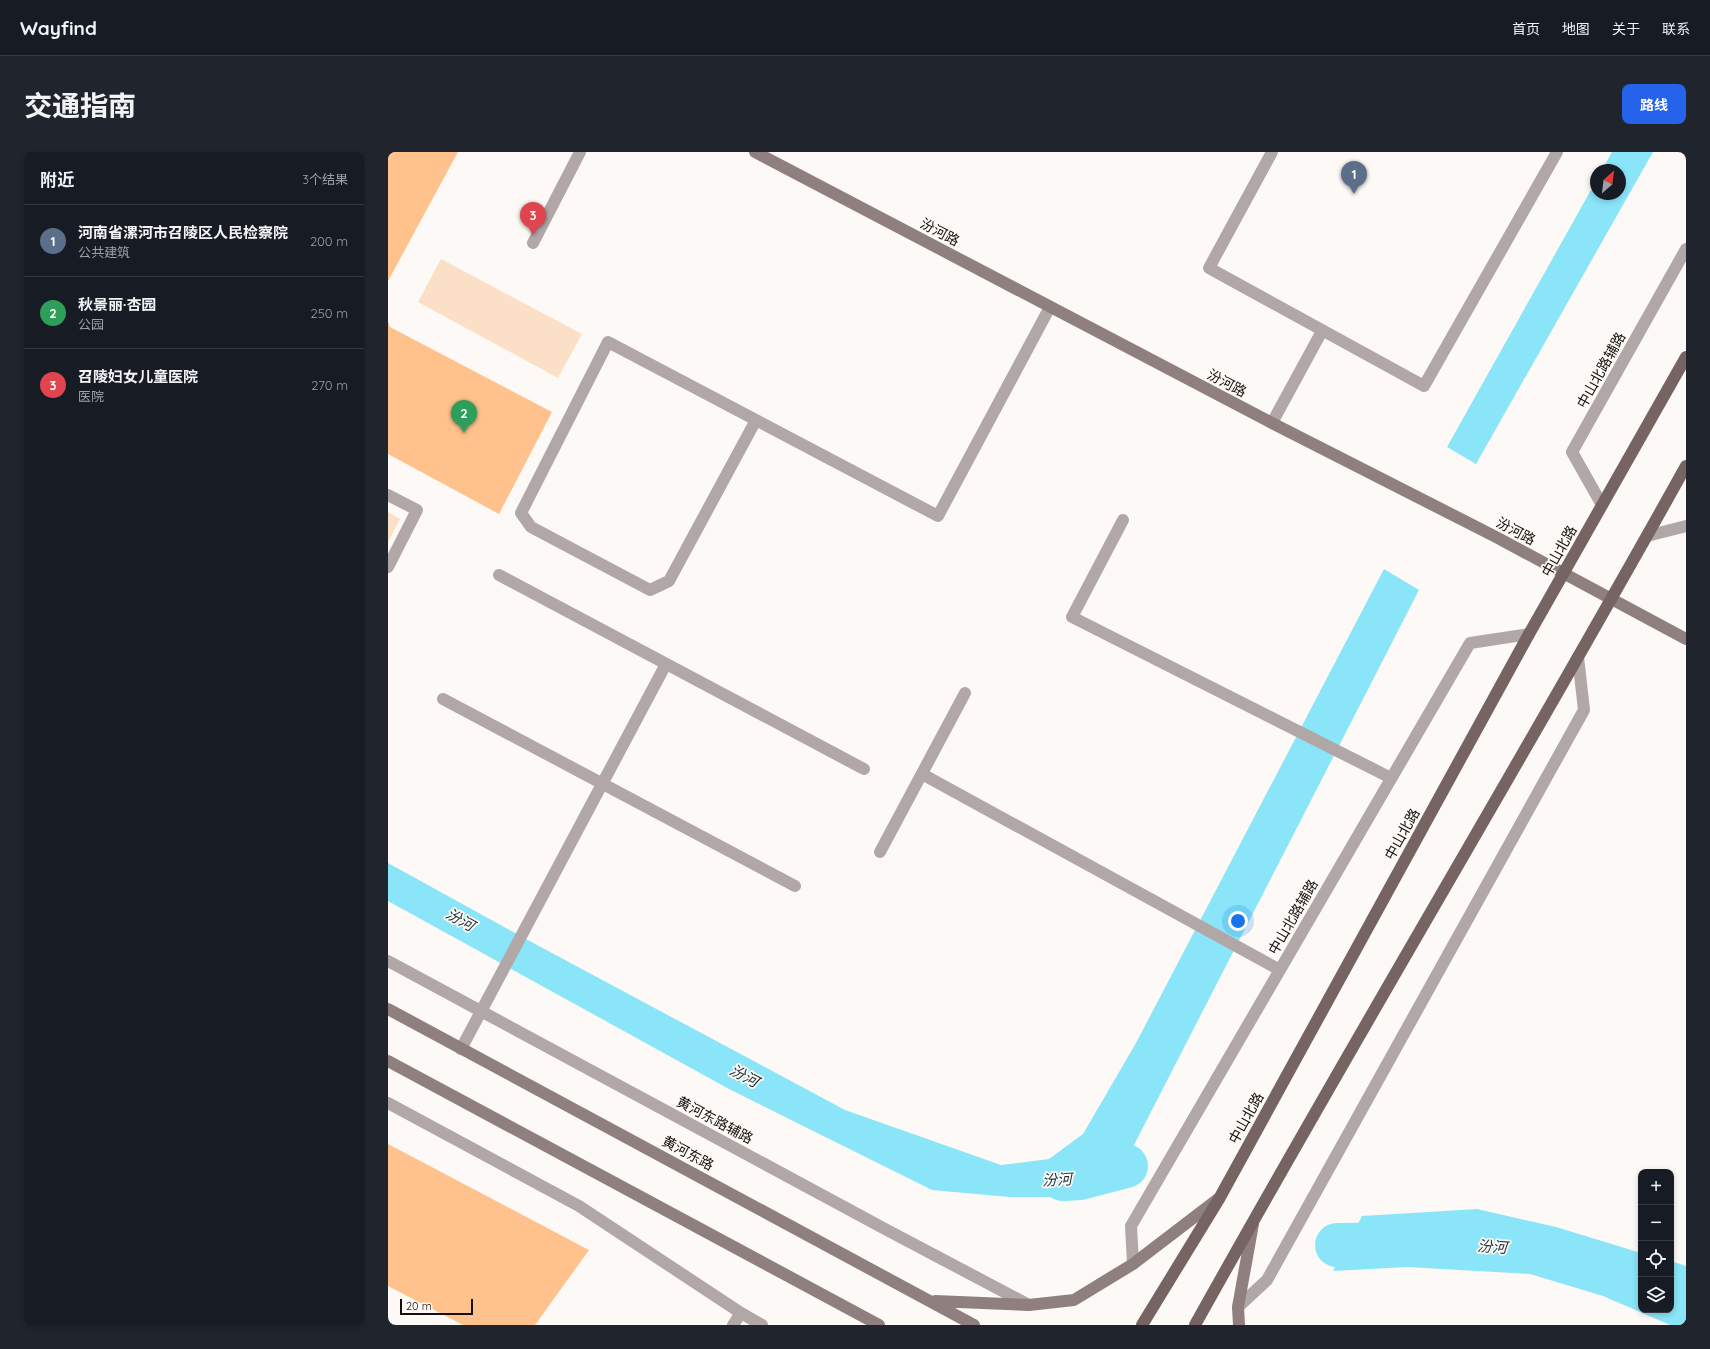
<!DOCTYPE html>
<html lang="zh">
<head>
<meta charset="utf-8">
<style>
	:root { --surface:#171b24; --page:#20242c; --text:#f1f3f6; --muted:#9ea1a6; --line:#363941; --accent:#2563eb }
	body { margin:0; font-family:Quicksand,"Noto Sans SC",sans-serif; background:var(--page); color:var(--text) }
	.controls { position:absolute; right:12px; bottom:12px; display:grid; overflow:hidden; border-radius:8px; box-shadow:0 2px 6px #0003 }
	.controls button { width:36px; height:36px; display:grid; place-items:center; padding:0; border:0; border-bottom:1px solid var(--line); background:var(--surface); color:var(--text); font:20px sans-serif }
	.compass { position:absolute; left:1202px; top:12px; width:36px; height:36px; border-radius:50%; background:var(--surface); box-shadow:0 2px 6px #0003; rotate:28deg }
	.scale { position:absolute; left:12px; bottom:10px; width:73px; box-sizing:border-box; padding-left:4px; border:2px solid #150f0a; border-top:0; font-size:11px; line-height:14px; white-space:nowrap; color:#150f0a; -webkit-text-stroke:3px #fdf9f6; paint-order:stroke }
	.you { position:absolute; left:850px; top:769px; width:14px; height:14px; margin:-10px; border:3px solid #fff; border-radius:50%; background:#1a73e8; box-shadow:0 0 0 6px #1a73e833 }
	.badge { display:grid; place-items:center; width:26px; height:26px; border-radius:50%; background:var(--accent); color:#fff; font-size:13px; font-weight:700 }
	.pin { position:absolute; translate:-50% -33px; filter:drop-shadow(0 1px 2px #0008) }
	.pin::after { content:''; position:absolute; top:21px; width:14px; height:12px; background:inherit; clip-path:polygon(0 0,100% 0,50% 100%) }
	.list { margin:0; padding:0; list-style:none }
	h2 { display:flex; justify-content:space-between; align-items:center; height:52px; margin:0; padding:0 16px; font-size:17px }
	h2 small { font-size:13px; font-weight:400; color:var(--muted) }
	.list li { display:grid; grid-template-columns:26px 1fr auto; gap:12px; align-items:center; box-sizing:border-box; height:72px; padding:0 16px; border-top:1px solid var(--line) }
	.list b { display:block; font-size:15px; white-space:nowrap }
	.list p { margin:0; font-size:13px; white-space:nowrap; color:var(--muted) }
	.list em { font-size:13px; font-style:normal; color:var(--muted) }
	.icon { flex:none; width:22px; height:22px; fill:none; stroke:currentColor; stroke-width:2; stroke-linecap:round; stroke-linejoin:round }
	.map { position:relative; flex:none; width:1298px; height:1173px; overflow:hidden; border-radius:8px }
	header { display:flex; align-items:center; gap:24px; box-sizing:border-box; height:56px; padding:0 20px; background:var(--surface); border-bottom:1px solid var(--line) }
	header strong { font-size:19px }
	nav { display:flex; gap:22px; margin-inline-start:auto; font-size:14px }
	.intro { display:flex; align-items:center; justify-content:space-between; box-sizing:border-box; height:96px; padding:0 24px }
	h1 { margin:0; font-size:28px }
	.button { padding:10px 18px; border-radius:8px; background:var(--accent); color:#fff; font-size:14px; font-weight:700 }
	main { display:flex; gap:24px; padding:0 24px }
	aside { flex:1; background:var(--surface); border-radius:8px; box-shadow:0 2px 6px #0003 }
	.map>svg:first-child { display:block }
	.green { fill:#ffc28d }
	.water { fill:#8ae5f8 }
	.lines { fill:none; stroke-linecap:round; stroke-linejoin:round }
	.river { stroke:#8ae5f8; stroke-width:44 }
	.building { fill:#fcdfc7 }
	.street { stroke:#b2a7a7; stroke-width:12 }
	.secondary { stroke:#8f807f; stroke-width:12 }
	.primary { stroke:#766463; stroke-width:12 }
	.labels { text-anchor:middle; stroke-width:3.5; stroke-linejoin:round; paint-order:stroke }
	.street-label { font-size:14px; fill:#150f0a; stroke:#fdf9f6 }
	.water-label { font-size:15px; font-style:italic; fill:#1b3035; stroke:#fdf9f6 }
</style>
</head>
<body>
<header>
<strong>Wayfind</strong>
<nav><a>首页</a><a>地图</a><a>关于</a><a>联系</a></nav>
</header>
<div class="intro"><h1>交通指南</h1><a class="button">路线</a></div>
<main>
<aside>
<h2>附近<small>3个结果</small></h2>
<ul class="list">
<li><span class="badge" style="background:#5c6f8a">1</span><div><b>河南省漯河市召陵区人民检察院</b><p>公共建筑</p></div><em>200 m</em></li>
<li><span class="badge" style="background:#2e9e5b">2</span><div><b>秋景丽·杏园</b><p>公园</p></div><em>250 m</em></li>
<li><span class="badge" style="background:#e0444e">3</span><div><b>召陵妇女儿童医院</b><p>医院</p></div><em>270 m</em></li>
</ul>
</aside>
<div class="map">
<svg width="1298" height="1173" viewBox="0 0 1298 1173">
	<rect width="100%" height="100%" fill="#fdf9f6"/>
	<path class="green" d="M 0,0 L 70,0 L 0,129 Z
		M 0,170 L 2,175 L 164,260 L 111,362 L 0,302 Z
		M 0,992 L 201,1098 L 147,1173 L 75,1173 L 0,1134 Z"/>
	<path class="water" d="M 1224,0 L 1265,0 L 1088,312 L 1059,295 L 1208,29 L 1208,42 L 1232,42 L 1232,18 L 1214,18 Z
		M 996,417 L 1031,438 L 728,1028 L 688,1045 L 621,1045 L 544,1038 L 341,937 L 0,749 L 0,711 L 149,793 L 457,958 L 613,1013 L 661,1007 L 695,982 L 748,891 Z
		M 1089,1057 L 1168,1075 L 1253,1101 L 1253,1158 L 1283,1158 L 1283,1109 L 1298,1114 L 1298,1173 L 1282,1173 L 1215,1144 L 1142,1122 L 1019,1115 L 945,1119 L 974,1064 Z"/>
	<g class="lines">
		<path class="river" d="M 675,1027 L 692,1026 L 738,1014
			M 949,1093 L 1019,1092"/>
	</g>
	<path class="building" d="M 53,107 L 194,182 L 170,226 L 30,150 Z
		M 0,360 L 12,367 L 0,390 Z"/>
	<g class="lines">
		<path class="street" d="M 884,0 L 821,116 L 1036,234 L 1169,0
			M 145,91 L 192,0
			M 368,268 L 281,429 L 262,438 L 143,375 L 133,361 L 220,190 L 550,364 L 662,155
			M 884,271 L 934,179
			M 0,343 L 29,358 L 0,415
			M 1214,353 L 1184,300 L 1298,97
			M 735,368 L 684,465 L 1003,626
			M 1259,384 L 1298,374
			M 111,423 L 476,617
			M 55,547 L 407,734
			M 534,622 L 892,818
			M 492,700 L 577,541
			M 0,809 L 497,1077 L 641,1153
			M 73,897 L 278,512
			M 0,951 L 191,1054 L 353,1161 L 374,1173
			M 745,1112 L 743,1074 L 1082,491 L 1141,482
			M 850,1155 L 879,1128 L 1196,558 L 1190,505
			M 345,1173 L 353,1161"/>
		<path class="secondary" d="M 367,0 L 884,271 L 1108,385 L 1298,487
			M 0,857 L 586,1173
			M 0,909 L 491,1173
			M 547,1149 L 641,1153 L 686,1148 L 745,1112 L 830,1047
			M 851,1173 L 850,1155 L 865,1072"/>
		<path class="primary" d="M 754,1173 L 831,1047 L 1141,482 L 1298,205
			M 807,1173 C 967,885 1138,602 1298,314"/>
	</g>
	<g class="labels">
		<g class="street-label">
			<text transform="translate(552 80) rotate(28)" y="5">汾河路</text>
			<text transform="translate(1213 218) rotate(-61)" y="5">中山北路辅路</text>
			<text transform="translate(839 231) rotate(28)" y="5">汾河路</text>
			<text transform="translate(1128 379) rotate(28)" y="5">汾河路</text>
			<text transform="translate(1171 399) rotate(-61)" y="5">中山北路</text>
			<text transform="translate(1014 682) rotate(-61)" y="5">中山北路</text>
			<text transform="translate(905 765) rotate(-60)" y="5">中山北路辅路</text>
			<text transform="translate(858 966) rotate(-61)" y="5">中山北路</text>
			<text transform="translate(327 968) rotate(28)" y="5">黄河东路辅路</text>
			<text transform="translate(300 1001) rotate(28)" y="5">黄河东路</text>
		</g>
		<g class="water-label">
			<text transform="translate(72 768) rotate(29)" y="5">汾河</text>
			<text transform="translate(356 924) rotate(28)" y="5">汾河</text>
			<text transform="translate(669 1028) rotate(-3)" y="5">汾河</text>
			<text transform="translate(1104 1095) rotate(4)" y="5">汾河</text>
		</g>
	</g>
</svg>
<div class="controls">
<button>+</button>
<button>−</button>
<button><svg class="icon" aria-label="locate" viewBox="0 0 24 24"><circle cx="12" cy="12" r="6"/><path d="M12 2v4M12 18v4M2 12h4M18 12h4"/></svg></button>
<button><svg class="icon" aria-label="layers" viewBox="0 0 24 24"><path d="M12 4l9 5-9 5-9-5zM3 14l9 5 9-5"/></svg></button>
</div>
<svg class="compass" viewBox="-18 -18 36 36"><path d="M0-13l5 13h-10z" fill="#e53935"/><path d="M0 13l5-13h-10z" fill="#9ea1a6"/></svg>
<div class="scale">20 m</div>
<div class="you"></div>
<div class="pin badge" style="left:966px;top:42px;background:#5c6f8a">1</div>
<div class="pin badge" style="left:76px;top:281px;background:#2e9e5b">2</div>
<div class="pin badge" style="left:145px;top:83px;background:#e0444e">3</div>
</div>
</main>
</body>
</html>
